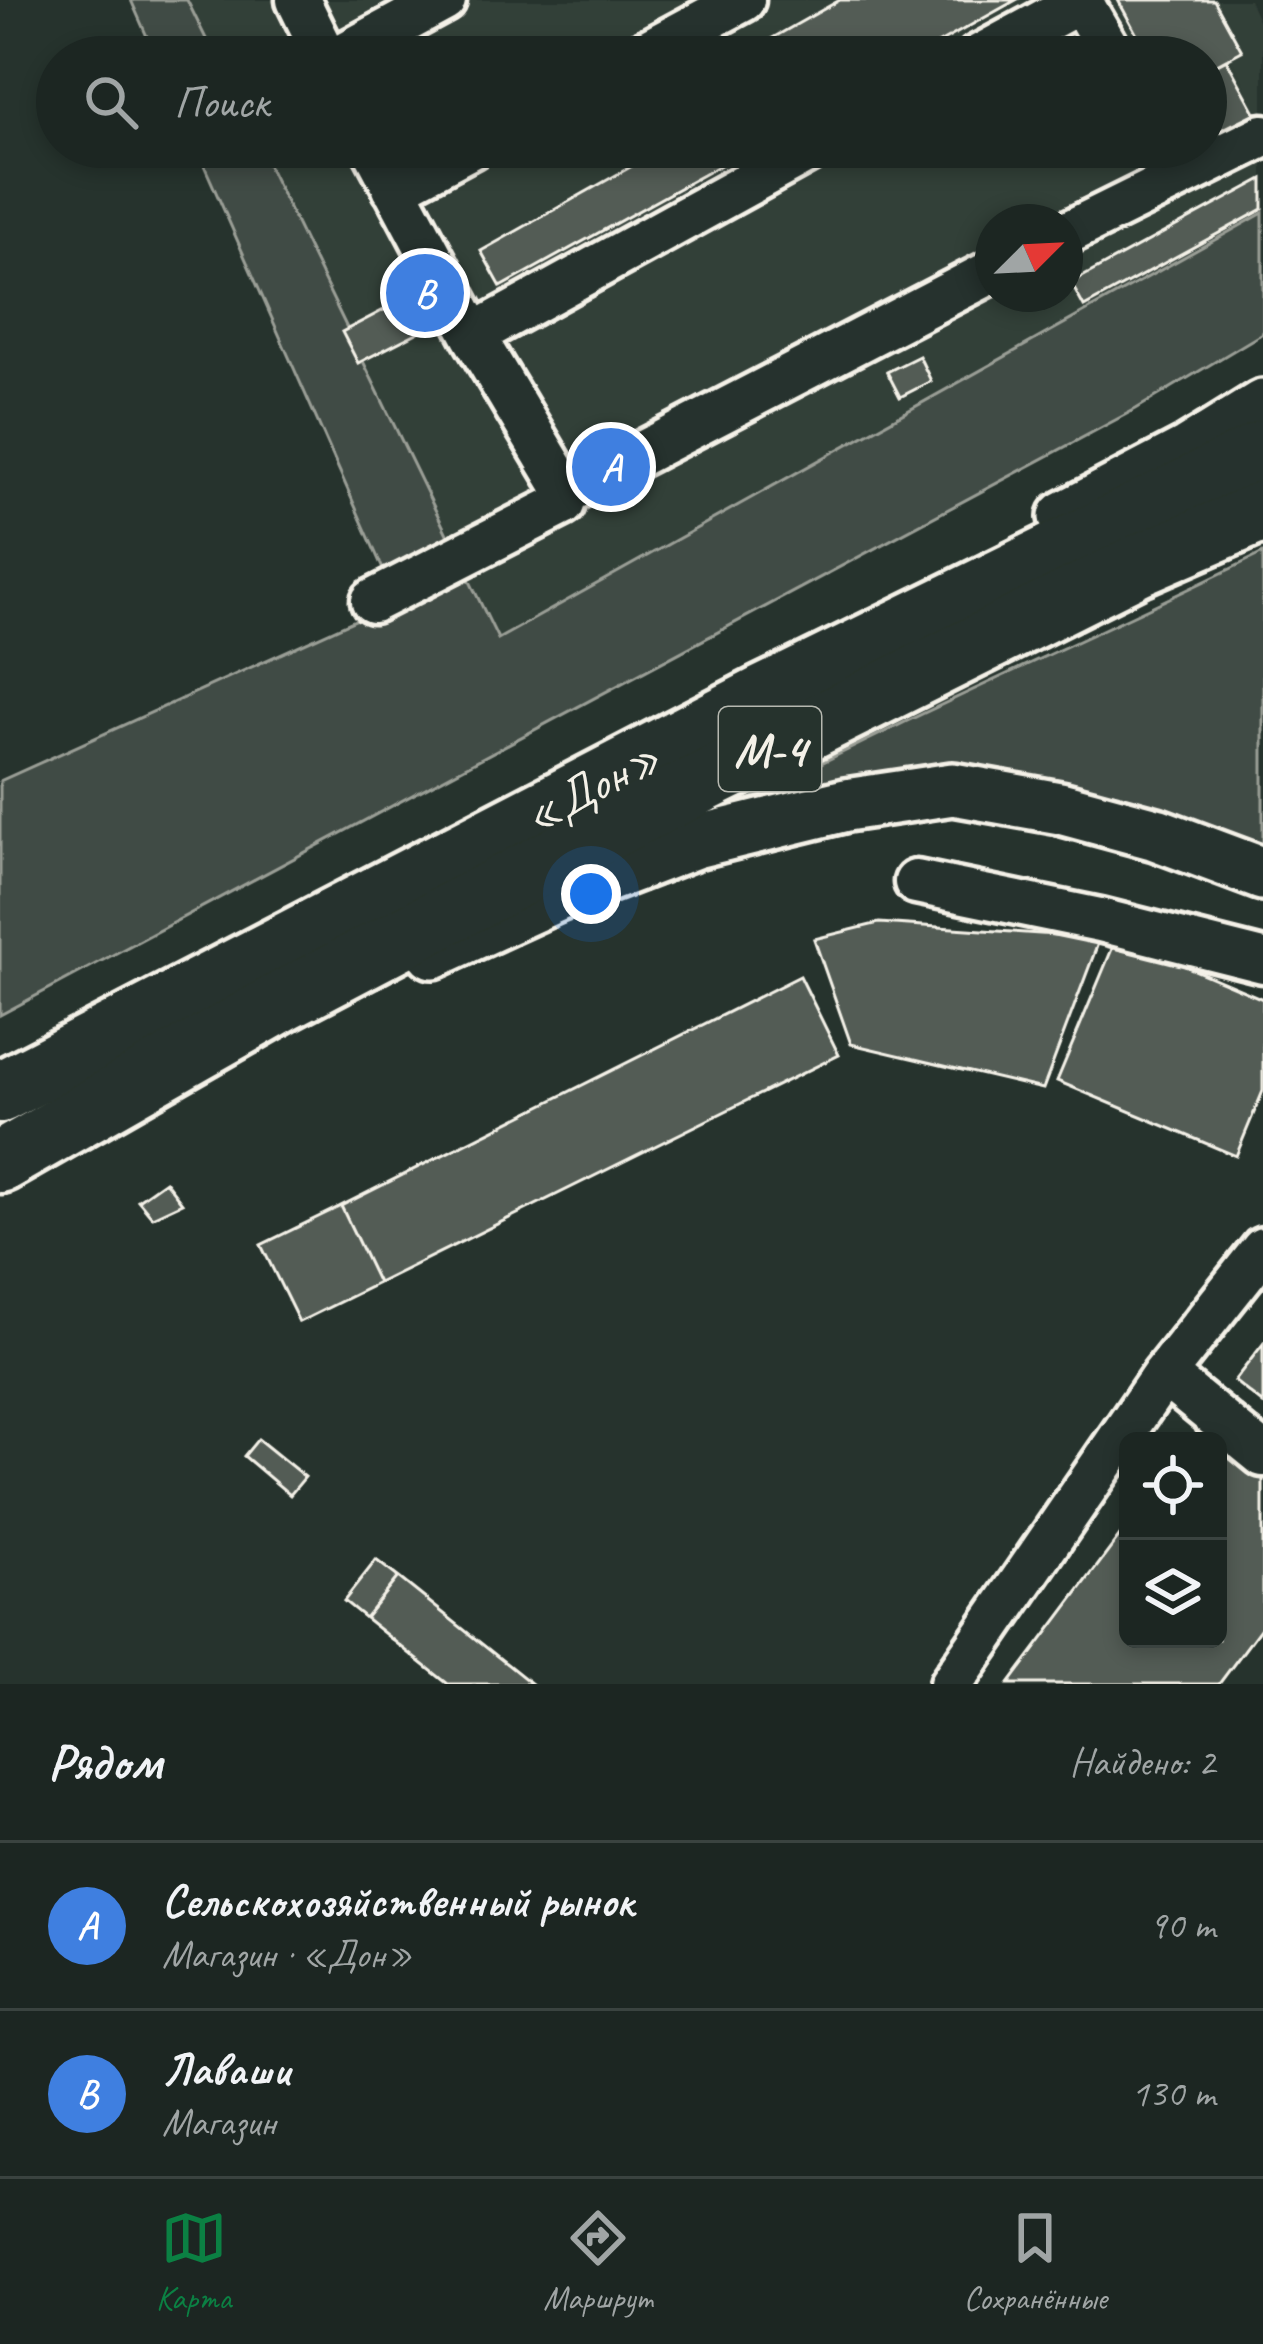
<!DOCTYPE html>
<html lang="ru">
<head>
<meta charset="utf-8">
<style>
	:root { --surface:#1c2622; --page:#29322f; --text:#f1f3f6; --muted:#a0a5a5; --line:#3a4340; --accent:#0b8043 }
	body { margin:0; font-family:Caveat,sans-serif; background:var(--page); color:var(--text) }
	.controls { position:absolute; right:36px; bottom:36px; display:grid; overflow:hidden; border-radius:18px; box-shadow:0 6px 18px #0003 }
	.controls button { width:108px; height:108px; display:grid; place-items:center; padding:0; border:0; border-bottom:3px solid var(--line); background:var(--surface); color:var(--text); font:60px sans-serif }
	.compass { position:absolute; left:975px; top:204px; width:108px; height:108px; border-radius:50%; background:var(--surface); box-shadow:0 6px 18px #0003; rotate:66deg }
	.you { position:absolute; left:591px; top:894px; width:42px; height:42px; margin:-30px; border:9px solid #fff; border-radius:50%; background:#1a73e8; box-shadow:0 0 0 18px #1a73e833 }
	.badge { display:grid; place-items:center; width:78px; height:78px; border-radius:50%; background:var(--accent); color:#fff; font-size:39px; font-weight:700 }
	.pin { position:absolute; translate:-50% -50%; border:6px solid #fff; box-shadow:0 3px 12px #0006 }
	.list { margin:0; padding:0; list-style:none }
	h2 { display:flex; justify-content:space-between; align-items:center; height:156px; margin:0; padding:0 48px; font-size:51px }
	h2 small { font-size:39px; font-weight:400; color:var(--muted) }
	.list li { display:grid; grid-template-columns:78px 1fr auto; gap:36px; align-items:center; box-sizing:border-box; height:168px; padding:0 48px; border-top:3px solid var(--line) }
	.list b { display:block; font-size:45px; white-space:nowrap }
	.list p { margin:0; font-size:39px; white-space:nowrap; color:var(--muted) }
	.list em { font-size:39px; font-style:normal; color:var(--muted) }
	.icon { flex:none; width:66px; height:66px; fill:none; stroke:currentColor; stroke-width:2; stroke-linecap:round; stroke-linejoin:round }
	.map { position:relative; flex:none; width:1263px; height:1684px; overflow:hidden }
	.search { position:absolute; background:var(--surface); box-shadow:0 6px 18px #0003; left:36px; right:36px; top:36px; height:132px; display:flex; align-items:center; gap:30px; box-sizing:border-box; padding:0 42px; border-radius:66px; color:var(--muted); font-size:45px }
	.sheet { height:492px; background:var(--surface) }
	nav { display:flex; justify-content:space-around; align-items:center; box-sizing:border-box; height:168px; border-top:3px solid var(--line); background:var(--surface); font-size:33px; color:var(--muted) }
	nav a { display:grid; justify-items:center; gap:6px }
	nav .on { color:var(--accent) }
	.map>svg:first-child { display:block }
	.built { fill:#333f39; fill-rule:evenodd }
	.green { fill:#414b45; stroke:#9a9e96; stroke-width:3 }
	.building { fill:#525c55; stroke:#f4f1e8; stroke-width:3 }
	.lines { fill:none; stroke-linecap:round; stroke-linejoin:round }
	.minor-casing { stroke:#f4f1e8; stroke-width:51 }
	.major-casing { stroke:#f4f1e8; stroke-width:60 }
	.highway-casing { stroke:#f4f1e8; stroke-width:69 }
	.minor { stroke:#26332d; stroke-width:42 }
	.major { stroke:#26332d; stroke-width:51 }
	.highway { stroke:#26332d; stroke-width:60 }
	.labels { text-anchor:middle; stroke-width:9; stroke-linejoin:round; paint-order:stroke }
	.shield { fill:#26332d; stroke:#b6b8b0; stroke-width:3 }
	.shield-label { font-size:48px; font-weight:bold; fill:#f4f1e8 }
	.street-label { font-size:51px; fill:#f4f1e8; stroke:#26332d }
</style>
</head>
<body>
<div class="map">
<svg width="1263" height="1684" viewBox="0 0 1263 1684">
	<rect width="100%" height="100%" fill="#26332d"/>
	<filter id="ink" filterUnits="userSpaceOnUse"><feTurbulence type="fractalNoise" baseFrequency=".00833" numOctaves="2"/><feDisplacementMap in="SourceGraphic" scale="24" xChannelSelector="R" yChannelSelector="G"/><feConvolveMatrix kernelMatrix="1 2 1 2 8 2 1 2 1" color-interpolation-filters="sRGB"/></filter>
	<g filter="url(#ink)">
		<path class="built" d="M 187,0 L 1249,0 L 1263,30 L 1263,213 L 498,640 L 259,147 L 1206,147 L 1206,57 L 215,57 ZM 993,222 L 1065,222 L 1065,294 L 993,294 Z"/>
		<path class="green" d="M 131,0 L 187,0 L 215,57 L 156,57 Z
			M 196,147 L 259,147 L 498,639 L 1263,213 L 1263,333 L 1136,409 L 0,1015 L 0,781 L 397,601 Z
			M 1263,553 L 1263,847 L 1222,831 L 1039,779 L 869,779 L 745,802 C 914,713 1091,638 1263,553 Z"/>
		<path class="building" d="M 840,0 L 1016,0 L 914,57 L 758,57 L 753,49 Z
			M 1118,0 L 1214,0 L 1242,51 L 1206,70 L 1206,57 L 1149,57 Z
			M 1226,59 L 1260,121 L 1206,147 L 1206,70 Z
			M 666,147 L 753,147 L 501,287 L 481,251 Z
			M 1263,179 L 1263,209 L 1084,307 L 1071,283 Z
			M 426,288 L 442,320 L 358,363 L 342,332 Z
			M 919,356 L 931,381 L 900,397 L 887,372 Z
			M 879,923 L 1100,938 L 1043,1089 L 851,1044 L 814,939 Z
			M 1117,937 L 1263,999 L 1263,1091 L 1236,1156 L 1057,1081 Z
			M 800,976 L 839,1055 L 378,1283 L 341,1206 Z
			M 165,1181 L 182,1203 L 152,1217 L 138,1200 Z
			M 341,1206 L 378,1283 L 299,1322 L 261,1245 Z
			M 1263,1344 L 1263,1404 L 1234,1381 Z
			M 1201,1427 L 1263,1473 L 1263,1625 L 1219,1684 L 1009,1684 L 1128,1525 L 1128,1639 L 1218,1639 L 1218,1441 L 1191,1441 Z
			M 258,1439 L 305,1477 L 290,1495 L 244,1456 Z
			M 376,1560 L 398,1577 L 365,1618 L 344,1601 Z
			M 398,1577 L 532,1684 L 448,1684 L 365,1618 Z"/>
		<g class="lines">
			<g class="minor-casing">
				<path id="minor" d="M 298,0 L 326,57
					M 1080,0 L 1113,57
					M 339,57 L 444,0
					M 637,57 L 743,0
					M 978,57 L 1081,1
					M 373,147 L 473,335 L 567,492
					M 394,188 L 471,147
					M 1065,234 L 1263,136
					M 473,335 L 815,147
					M 373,601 L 563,504 L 567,492 L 993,271
					M 916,882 L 1100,920 L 1263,961
					M 1164,1374 L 1263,1455
					M 951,1684 L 1164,1374 L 1263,1249"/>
			</g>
			<g class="major-casing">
				<path id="major" d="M 1065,517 L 1189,452 L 1263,406
					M 433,952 L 555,896 L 695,842 L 846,805 L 953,789 L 1060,808 L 1156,834 L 1263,874"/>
			</g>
			<g class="highway-casing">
				<g id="highway">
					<path id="s1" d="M 0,1092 L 762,697 L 1263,451"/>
					<path d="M 0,1162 L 284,1000 L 621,823 L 1138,565 L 1263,511"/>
				</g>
			</g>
			<use href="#minor" class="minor"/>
			<use href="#major" class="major"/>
			<use href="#highway" class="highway"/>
		</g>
	</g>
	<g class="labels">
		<rect class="shield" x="719" y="707" width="102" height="84" rx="9"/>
		<g class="shield-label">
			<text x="770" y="766">М-4</text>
		</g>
		<g class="street-label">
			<text dy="18" stroke="none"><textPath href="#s1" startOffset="666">«Дон»</textPath></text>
		</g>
	</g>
</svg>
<div class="controls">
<button><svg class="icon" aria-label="locate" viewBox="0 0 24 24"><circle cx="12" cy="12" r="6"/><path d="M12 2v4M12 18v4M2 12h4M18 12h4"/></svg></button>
<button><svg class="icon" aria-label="layers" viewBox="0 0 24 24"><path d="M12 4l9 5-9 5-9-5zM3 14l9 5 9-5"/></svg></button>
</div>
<svg class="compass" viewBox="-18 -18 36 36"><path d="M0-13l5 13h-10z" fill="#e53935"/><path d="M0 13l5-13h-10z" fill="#a0a5a5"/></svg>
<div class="you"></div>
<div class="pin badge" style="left:611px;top:467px;background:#3f7fe0">A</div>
<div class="pin badge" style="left:425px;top:293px;background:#3f7fe0">B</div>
<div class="search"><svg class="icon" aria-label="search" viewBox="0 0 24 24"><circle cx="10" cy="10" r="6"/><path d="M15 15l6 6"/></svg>Поиск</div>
</div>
<section class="sheet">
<h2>Рядом<small>Найдено: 2</small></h2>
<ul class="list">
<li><span class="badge" style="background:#3f7fe0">A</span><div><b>Сельскохозяйственный рынок</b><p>Магазин · «Дон»</p></div><em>90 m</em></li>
<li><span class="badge" style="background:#3f7fe0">B</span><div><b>Лаваши</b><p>Магазин</p></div><em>130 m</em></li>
</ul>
</section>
<nav>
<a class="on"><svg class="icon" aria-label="map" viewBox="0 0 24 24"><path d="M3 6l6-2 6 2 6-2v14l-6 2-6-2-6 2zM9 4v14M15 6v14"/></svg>Карта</a>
<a><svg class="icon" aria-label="directions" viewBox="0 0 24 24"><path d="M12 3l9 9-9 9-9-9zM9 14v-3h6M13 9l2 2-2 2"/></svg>Маршрут</a>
<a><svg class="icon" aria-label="saved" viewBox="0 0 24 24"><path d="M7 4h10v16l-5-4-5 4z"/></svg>Сохранённые</a>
</nav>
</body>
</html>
